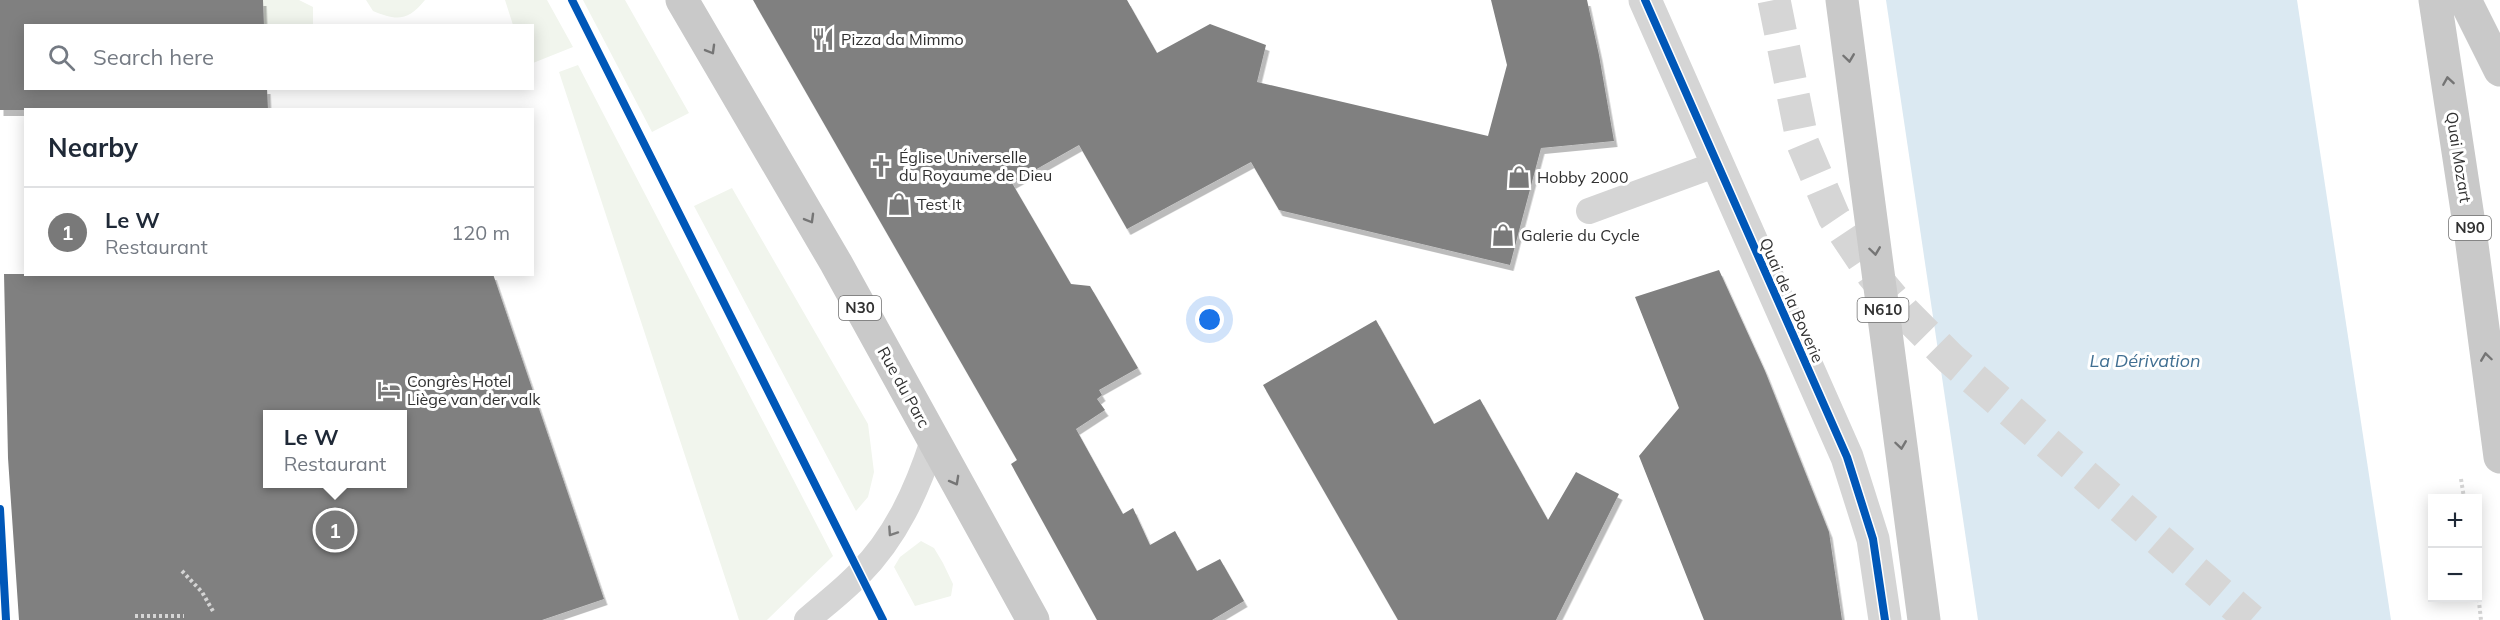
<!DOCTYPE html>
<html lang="en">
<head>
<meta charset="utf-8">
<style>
	:root { --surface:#fff; --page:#f6f6f7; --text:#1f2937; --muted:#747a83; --line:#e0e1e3; --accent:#797979 }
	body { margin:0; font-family:Mulish,sans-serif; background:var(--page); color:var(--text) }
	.controls { position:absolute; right:18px; bottom:18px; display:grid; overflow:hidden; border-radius:0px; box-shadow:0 3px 15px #0003 }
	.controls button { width:54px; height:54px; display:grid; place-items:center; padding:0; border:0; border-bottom:2px solid var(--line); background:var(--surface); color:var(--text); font:30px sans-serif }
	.you { position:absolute; left:1210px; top:320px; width:21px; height:21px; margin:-15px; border:4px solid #fff; border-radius:50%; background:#1a73e8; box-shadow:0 0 0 9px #1a73e833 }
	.badge { display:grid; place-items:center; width:39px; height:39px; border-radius:50%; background:var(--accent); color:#fff; font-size:20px; font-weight:700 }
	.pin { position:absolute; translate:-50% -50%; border:3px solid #fff; box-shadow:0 2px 6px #0006 }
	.popup { position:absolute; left:263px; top:410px; width:144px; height:78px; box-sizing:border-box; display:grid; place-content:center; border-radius:0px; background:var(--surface); filter:drop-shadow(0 2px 4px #0005); font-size:20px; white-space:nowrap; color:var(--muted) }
	.popup b { font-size:22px; color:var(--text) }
	.popup::after { content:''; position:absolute; left:50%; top:100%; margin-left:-12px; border:12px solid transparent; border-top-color:var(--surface) }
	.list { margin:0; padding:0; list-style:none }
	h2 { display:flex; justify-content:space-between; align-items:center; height:78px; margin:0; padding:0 24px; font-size:26px }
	h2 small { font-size:20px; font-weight:400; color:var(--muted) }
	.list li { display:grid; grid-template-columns:39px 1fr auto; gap:18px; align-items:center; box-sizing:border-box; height:90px; padding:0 24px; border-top:2px solid var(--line) }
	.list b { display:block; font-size:22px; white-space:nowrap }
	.list p { margin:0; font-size:20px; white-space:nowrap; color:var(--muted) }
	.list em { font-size:20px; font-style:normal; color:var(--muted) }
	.icon { flex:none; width:33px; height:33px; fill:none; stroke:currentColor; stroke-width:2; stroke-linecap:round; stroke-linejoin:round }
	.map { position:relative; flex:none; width:2500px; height:620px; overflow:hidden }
	.search { position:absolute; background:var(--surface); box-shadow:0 3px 15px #0003; left:24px; top:24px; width:510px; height:66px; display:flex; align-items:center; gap:15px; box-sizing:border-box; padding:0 21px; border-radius:0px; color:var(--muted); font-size:22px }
	.panel { position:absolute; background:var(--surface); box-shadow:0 3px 15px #0003; left:24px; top:108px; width:510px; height:168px; border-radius:0px }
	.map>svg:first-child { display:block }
	.grass { fill:#f1f5ed }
	.water { fill:#dbe9f2 }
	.building { fill:#808080; fill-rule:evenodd; filter:url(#shadow) }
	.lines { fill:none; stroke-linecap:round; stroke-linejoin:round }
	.primary-tunnel { stroke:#d6d6d6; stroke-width:33; stroke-dasharray:33 16; stroke-linecap:butt }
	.path { stroke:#d5d5d5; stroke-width:4; stroke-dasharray:3 3; stroke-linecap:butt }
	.lane { stroke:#d5d5d5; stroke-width:26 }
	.street { stroke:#d5d5d5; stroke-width:33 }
	.primary { stroke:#c9c9c9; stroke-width:33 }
	.cycleway-casing { stroke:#fff; stroke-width:11 }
	.cycleway { stroke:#0057b8; stroke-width:8 }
	.oneway { stroke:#757575 }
	.oneway2 { stroke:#7b7b7b }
	.labels { text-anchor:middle; stroke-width:6; stroke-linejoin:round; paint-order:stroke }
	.shield { fill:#fff; stroke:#6f6f6f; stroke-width:1.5 }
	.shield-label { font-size:15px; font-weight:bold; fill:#313131 }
	.poi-label { font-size:16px; fill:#313131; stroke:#fff; text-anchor:start }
	.street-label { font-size:16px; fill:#313131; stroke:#fff }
	.water-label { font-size:18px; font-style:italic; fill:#406f92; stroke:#fff }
</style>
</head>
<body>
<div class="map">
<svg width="2500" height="620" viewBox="0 0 2500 620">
	<defs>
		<filter id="shadow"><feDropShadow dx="3.5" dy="6" stdDeviation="0" flood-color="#0004"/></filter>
	</defs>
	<rect width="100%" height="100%" fill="#fff"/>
	<path class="grass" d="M 263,0 L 299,0 L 313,7 L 313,25 L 264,25 Z
		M 366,0 L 425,0 C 408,21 397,21 373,11 Z
		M 505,0 L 547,0 L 573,47 L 533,63 L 532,26 L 513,25 Z
		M 583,0 L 625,0 L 689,113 L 652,132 Z
		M 578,65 L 833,556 L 767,620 L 739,620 L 559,72 Z
		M 732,188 L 868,424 L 874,472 L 868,497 L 856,511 L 694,206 Z
		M 921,541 L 934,548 L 943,563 L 953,584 L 951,596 L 915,606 L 894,567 L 900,557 Z"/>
	<path class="water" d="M 1886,0 L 2297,0 L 2391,620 L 1978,620 Z"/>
	<path class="building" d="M 0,0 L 263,0 L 264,26 L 26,26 L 26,88 L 267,88 L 268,110 L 0,110 Z
		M 753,0 L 1127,0 L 1157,53 L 1210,24 L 1266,45 L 1257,82 L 1488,136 L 1507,65 L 1491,0 L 1587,0 L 1599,55 L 1614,141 L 1541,148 L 1510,265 L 1279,210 L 1251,162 L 1127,229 L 1079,145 L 1012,183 L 1071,284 L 1090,286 L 1138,368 L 1099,390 L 1102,395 L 1097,399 L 1105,410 L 1076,429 L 1123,514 L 1133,508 L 1150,545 L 1175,531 L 1197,571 L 1220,559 L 1244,601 L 1212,620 L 1097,620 L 1011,464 L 1017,460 Z
		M 1719,270 L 1765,371 L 1829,532 L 1842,620 L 1704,620 L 1639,456 L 1679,408 L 1635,297 Z
		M 4,274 L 493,274 L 604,599 L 542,620 L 19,620 L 8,458 ZM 267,414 L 402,414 L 402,483 L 267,483 Z
		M 1376,320 L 1434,424 L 1480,399 L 1548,520 L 1576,472 L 1619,494 L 1556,620 L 1398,620 L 1263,385 Z"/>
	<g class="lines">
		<path class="primary-tunnel" d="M 1774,0 L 1803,144 L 1834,217 L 1873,275 L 1904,312 L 1951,359 L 2251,620"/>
		<path class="path" d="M 2461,479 L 2464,498
			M 182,571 L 202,592 L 214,613
			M 2478,593 L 2481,620
			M 135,616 L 184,616"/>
		<path class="lane" d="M 1589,211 L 1717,164
			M 807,620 C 824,605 843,591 859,574 C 896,537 917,490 933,441"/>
		<path class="street" d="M 1645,0 L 1847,457 L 1873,539 L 1885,620"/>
		<path class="primary" d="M 682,0 L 836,263 L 1033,620
			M 1842,0 L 1924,620
			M 2435,0 L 2471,237 L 2500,457
			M 2465,0 L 2500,70"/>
		<g class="cycleway-casing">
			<path id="cycleway" d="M 572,0 L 883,620
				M 1645,0 L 1847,457 L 1873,539 L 1885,620
				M 0,509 L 6,620"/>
		</g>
		<use href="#cycleway" class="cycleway"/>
	</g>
	<defs><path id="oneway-chevron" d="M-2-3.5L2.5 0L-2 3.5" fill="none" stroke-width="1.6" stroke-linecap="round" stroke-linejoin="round" transform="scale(1.5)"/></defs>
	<g class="oneway">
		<use href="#oneway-chevron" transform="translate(711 50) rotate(60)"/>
		<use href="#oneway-chevron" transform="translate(1849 58) rotate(82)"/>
		<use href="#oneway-chevron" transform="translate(2448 81) rotate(-99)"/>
		<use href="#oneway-chevron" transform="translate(810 219) rotate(60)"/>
		<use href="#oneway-chevron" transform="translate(1875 251) rotate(82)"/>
		<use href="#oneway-chevron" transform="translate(2486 357) rotate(-98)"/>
		<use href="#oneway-chevron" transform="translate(1901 445) rotate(82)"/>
		<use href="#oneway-chevron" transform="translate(955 481) rotate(61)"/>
	</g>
	<use class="oneway2" href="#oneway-chevron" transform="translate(892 532) rotate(124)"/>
	<defs>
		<g id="restaurant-bare" transform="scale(1.8)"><path d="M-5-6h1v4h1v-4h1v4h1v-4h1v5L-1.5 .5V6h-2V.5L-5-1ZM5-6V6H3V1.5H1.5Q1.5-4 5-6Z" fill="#797979" stroke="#fff" stroke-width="2.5" paint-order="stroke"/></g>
		<g id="church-bare" transform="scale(1.8)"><path d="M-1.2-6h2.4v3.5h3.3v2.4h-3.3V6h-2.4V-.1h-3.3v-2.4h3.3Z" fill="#797979" stroke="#fff" stroke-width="2.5" paint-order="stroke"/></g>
		<g id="shop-bare" transform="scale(1.8)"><path d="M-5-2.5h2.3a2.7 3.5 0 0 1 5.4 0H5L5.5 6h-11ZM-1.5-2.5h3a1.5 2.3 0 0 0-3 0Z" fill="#797979" stroke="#fff" stroke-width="2.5" paint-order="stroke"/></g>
		<g id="hotel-bare" transform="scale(1.8)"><path d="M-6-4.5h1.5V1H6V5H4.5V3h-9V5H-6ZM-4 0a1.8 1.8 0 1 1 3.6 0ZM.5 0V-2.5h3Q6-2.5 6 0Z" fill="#797979" stroke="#fff" stroke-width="2.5" paint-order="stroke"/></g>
	</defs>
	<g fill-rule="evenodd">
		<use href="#restaurant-bare" x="823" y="39"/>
		<use href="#church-bare" x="881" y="166"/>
		<use href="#shop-bare" x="1519" y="177"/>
		<use href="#shop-bare" x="899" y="204"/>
		<use href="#shop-bare" x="1503" y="235"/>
		<use href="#hotel-bare" x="389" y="390"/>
	</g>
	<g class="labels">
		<g class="shield">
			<rect x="2449" y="216" width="42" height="24" rx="4.5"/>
			<rect x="839" y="296" width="42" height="24" rx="4.5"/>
			<rect x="1857.5" y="298" width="51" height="24" rx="4.5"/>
		</g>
		<g class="shield-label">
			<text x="2470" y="233">N90</text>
			<text x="860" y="313">N30</text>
			<text x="1883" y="315">N610</text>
		</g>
		<g class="poi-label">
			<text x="841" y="45">Pizza da Mimmo</text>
			<text x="899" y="163">Église Universelle<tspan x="899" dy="18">du Royaume de Dieu</tspan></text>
			<text x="1537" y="183">Hobby 2000</text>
			<text x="917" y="210">Test It</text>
			<text x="1521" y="241">Galerie du Cycle</text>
			<text x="407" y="387">Congrès Hotel<tspan x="407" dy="18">Liège van der valk</tspan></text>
		</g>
		<g class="street-label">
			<text transform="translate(2459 157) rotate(81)" y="6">Quai Mozart</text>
			<text transform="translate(1792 300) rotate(66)" y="6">Quai de la Boverie</text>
			<text transform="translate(904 387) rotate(61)" y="6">Rue du Parc</text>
		</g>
		<g class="water-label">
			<text x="2145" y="367">La Dérivation</text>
		</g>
	</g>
</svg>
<div class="controls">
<button>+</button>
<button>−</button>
</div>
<div class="you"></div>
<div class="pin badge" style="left:335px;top:530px">1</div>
<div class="popup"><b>Le W</b>Restaurant</div>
<div class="search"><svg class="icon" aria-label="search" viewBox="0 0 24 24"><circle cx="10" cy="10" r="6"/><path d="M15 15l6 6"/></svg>Search here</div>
<section class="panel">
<h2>Nearby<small></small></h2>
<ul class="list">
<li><span class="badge">1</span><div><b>Le W</b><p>Restaurant</p></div><em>120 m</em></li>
</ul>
</section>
</div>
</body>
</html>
